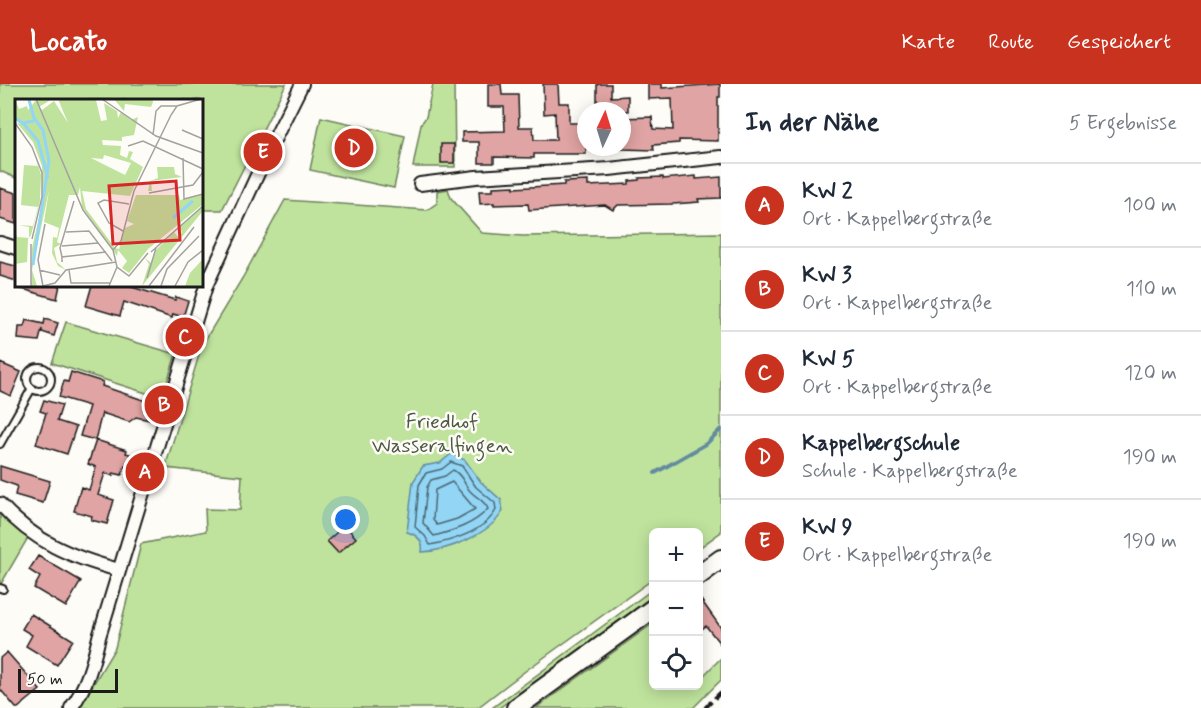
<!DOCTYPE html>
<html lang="de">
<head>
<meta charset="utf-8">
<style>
	:root { --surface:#fff; --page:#f2f2f3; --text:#1f2937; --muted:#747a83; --line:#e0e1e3; --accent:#c8321e }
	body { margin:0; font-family:Mynerve,sans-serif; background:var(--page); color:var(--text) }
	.controls { position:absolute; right:18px; bottom:18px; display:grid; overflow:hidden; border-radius:9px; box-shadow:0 3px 15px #0003 }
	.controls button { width:54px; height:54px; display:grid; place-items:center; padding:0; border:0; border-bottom:2px solid var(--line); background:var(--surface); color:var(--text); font:30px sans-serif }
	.compass { position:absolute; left:577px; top:18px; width:54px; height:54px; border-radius:50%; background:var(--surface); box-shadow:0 3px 15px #0003; rotate:4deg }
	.scale { position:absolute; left:18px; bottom:15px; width:100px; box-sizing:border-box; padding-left:6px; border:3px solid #1c1c1c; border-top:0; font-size:16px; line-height:21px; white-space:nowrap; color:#1c1c1c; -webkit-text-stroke:4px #fdfcf7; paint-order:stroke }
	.you { position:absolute; left:346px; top:436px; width:21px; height:21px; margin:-15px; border:4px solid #fff; border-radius:50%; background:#1a73e8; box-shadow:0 0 0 9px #1a73e833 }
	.badge { display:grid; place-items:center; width:39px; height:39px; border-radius:50%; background:var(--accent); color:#fff; font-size:20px; font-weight:700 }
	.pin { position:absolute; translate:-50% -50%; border:3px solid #fff; box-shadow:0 2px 6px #0006 }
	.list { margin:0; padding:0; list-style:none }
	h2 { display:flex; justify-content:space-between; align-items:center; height:78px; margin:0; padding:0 24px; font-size:26px }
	h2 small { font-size:20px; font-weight:400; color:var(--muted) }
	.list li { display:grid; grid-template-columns:39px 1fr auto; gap:18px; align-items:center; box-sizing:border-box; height:84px; padding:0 24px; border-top:2px solid var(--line) }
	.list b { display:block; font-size:22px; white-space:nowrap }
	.list p { margin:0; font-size:20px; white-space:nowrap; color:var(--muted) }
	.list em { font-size:20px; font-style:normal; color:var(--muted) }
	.icon { flex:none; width:33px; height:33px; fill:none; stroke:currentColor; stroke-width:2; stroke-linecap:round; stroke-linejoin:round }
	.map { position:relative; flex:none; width:721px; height:624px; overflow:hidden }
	header { display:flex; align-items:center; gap:36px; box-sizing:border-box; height:84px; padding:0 30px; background:var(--accent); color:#fff }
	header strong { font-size:28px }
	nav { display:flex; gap:33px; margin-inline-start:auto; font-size:21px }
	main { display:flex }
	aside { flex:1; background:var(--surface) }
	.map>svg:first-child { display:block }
	.green { fill:#bfe39d; stroke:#6e805c; stroke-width:1.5 }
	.water { fill:#92d5f4; stroke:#638b9e; stroke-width:1.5 }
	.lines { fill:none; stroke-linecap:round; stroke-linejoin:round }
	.shore { stroke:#4b6672; stroke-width:1.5 }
	.stream { stroke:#638b9e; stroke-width:4 }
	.building { fill:#dfa4a3; stroke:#1c1c1c; stroke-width:1.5 }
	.lane-casing { stroke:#1c1c1c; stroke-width:10 }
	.street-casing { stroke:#1c1c1c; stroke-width:16 }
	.secondary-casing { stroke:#1c1c1c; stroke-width:22 }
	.lane { stroke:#fdfcf7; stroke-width:6 }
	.street { stroke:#fdfcf7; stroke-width:12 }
	.secondary { stroke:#fdfcf7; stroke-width:18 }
	.rail { stroke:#1c1c1c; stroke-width:4; stroke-dasharray:9 4.5; stroke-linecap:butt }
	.labels { text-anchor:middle; stroke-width:5; stroke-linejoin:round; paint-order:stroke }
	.park-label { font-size:21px; fill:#4d5843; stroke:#fdfcf7 }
	.inset-river { fill:none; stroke:#92d5f4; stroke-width:3 }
	.inset-road { fill:none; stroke:#a3a29f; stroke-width:1.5 }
	.view { fill:#d62828; fill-opacity:0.15; stroke:#d62828; stroke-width:3 }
	.inset-edge { fill:none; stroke:#1c1c1c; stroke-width:3 }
</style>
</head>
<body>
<header>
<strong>Locato</strong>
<nav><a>Karte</a><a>Route</a><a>Gespeichert</a></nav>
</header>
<main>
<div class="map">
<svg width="721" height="624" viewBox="0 0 721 624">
	<rect width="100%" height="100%" fill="#fdfcf7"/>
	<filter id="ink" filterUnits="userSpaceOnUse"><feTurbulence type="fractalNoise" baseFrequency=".0167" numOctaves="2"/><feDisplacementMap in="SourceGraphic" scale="12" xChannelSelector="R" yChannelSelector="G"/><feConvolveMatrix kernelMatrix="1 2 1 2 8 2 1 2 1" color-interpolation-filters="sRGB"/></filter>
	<g filter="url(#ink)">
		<path class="green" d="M 0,0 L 286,0 L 222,126 L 201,126 L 201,16 L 16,16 L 16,94 L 0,87 Z
			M 433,0 L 454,0 L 455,83 L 413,83 L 421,40 L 426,33 Z
			M 321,33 L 405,52 L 394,104 L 310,86 Z
			M 448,105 L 451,114 L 482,149 L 523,152 L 721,149 L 721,448 L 699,464 L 698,448 L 654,448 L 653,495 L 528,585 L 477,624 L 79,624 L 115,564 L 141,460 L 206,447 L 205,425 L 240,426 L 242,392 L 165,384 L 202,261 L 243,193 L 285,116 L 427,126 L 437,119 L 437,107 Z
			M 66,238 L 176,270 L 162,314 L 52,279 Z
			M 0,426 L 29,452 L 1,500 L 0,500 Z
			M 653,505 L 653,512 L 499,624 L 492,624 Z
			M 651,541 L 654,544 L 654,602 L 698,602 L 699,596 L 721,574 L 721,596 L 693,624 L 536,624 Z"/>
		<path class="water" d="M 451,370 L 465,376 L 481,398 L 501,416 L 503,427 C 490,450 448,467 422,468 C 424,457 417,451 407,448 L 413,398 L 423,382 L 440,379 Z"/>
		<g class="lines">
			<path class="shore" d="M 451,378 L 462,382 L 476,403 L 495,419 L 496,426 C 485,447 452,457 430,461 L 425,452 L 415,443 L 419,401 L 426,389 L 442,385 Z
				M 453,386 C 463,391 464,401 471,408 C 477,414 485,417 488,425 C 475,440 453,447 434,452 L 423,439 L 427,403 L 431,396 L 445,392 Z
				M 452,398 L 475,425 L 457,435 L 437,441 L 433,436 L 435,406 Z"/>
			<path class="stream" d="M 655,389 L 706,360 L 721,345"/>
		</g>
		<path class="building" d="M 488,0 L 501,0 L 502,11 L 518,11 L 519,43 L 533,43 L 534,56 L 556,56 L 555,29 L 544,30 L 543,0 L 558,0 L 559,19 L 569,19 L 569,39 L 586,39 L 586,70 L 534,70 L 534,74 L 494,73 L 494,79 L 479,79 L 479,58 L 462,58 L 462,48 L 505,47 L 504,23 L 488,23 Z
			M 597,0 L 611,0 L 611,13 L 628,12 L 628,27 L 613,27 L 613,23 L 597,23 Z
			M 648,0 L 662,0 L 662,4 L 720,0 L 720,13 L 718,13 L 718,57 L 679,56 L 679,59 L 653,61 L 654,66 L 622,65 L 622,34 L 652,33 L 653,45 L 673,46 L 672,14 L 648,15 Z
			M 441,60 L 454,60 L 454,79 L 441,79 Z
			M 696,92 L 696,95 L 721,93 L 721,114 L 698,115 L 699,118 L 673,120 L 618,121 L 613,126 L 605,121 L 529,126 L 528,120 L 494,121 L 494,119 L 480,120 L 479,107 L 493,107 L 493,103 L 514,102 L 514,104 L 564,101 L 564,98 L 588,97 L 588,102 L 629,100 L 629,97 L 639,96 L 639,94 L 663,93 L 663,95 Z
			M 0,104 L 16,109 L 16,140 L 0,135 Z
			M 0,178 L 16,182 L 16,197 L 0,192 Z
			M 20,201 L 60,201 L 57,215 L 19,204 Z
			M 92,201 L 125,201 L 175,216 L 176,213 L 188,217 L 183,233 L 173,230 L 172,234 L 124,218 L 120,232 L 86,222 Z
			M 45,235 L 58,239 L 54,252 L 42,248 L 42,245 L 39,257 L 18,255 L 19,243 L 24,243 L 26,236 L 44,240 Z
			M 0,279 L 21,288 L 11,312 L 0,307 Z
			M 71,288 L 103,298 L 102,302 L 149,318 L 147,323 L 153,325 L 150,336 L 136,333 L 129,338 L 102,329 L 95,356 L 80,352 L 89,322 L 59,313 L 64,297 L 68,298 Z
			M 44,316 L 62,321 L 57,337 L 76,343 L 67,370 L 36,360 L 46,329 L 40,327 Z
			M 96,356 L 127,366 L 126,369 L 139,373 L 135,385 L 125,382 L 122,391 L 113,389 L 113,392 L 105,389 L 98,411 L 114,416 L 107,440 L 91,436 L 92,432 L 74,427 L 81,403 L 89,406 L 96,383 L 88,380 Z
			M 0,382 L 50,397 L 43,419 L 15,411 L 17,402 L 0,396 Z
			M 345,441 L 356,454 L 338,469 L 327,457 Z
			M 38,472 L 81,497 L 66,523 L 34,504 L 40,493 L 29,486 Z
			M 699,513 L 721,544 L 721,561 L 706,542 L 699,547 Z
			M 31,530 L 73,556 L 57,581 L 26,562 L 32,551 L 22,545 Z
			M 7,568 L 40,606 L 18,624 L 16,624 L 0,605 L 0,574 Z"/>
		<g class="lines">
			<g class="lane-casing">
				<path id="lane" d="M27 295a12 12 0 1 1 24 0a12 12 0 1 1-24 0Z
					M 0,360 L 32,304
					M 0,504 L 3,505"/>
			</g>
			<g class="street-casing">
				<path id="street" d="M 420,100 L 476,93 L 609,85 L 721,73
					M 0,159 L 16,164
					M 0,420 C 34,458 71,473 119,486
					M 71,624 C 87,602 93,579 99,553 L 206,202 L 266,72 L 302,0"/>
			</g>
			<g class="secondary-casing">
				<path id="secondary" d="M 698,492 L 721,475
					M 516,624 L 654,524"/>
			</g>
			<use href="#lane" class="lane"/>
			<use href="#street" class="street"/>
			<use href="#secondary" class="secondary"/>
			<path class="rail" d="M 705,624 L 721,608"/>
		</g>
	</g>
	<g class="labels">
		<g class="park-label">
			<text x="442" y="344">Friedhof<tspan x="442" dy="24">Wasseralfingen</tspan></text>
		</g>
	</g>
	<g transform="translate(15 15)">
		<rect width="188" height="188" fill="#fdfcf7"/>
		<path d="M 0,0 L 4,10 L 12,7 L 13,11 L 22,0 L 37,0 L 24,8 L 27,11 L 39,2 L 53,24 L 43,0 L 81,1 L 86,22 L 92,21 L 89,4 L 102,12 L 103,19 L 106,13 L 116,21 L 123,18 L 119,36 L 107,38 L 107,42 L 87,41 L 88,46 L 106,47 L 105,56 L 112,59 L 114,52 L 118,53 L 115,60 L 128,68 L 115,97 L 67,92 L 71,110 L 100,149 L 104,150 L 110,129 L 119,125 L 112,122 L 121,96 L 164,96 L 165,101 L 187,95 L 187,106 L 133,150 L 114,174 L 107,169 L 112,162 L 103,151 L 102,157 L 67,108 L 65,88 L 63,96 L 54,96 L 42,143 L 46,145 L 39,149 L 42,163 L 51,171 L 43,167 L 37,154 L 38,138 L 42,139 L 44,129 L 29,123 L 34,91 L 17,171 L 22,187 L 16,187 L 17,149 L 27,105 L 27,67 L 18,43 L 2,24 L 8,25 L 0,20 ZM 89,56 L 116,64 L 110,76 L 76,59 L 88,60 ZM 99,0 L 137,0 L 138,3 L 136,8 L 110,5 L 109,12 ZM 19,52 L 26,76 L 25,102 L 16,136 L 13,140 L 12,163 L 0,165 L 0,130 L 2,138 L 14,139 L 14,128 L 4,126 L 18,127 L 23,108 L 6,106 L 9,66 L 23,67 ZM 142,68 L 159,68 L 160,75 L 167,78 L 136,82 L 137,92 L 133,92 L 135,82 L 143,79 ZM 187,108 L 187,113 L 127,187 L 134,165 L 130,159 L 136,164 L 141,151 L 159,133 L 163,138 L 167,133 L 164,128 ZM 187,161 L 187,187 L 170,187 L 175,174 Z" fill="#bfe39d" fill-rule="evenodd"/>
		<path class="inset-river" d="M 14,1 L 19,19M 0,19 L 7,24 L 19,22M 8,24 L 23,42 L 33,79M 158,119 L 178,102M 18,166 L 34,62 L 28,31 L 19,19"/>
		<path class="inset-road" d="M 21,0 L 68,111 L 98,151 L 102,168 L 114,177 L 133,154M 87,0 L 141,37 L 188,54M 0,24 L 17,48 L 27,74 L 27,98 L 17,140M 167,31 L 188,40M 138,36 L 141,12 L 146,7 L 162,7M 113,47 L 128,42 L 188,70M 168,59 L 169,100 L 188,95M 134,94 L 178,86 L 188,73M 108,132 L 94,124 L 83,104 L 89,101 L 114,105M 51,133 L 74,132 L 97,162M 16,145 L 16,187M 47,147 L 83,144M 98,151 L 106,142 L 119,92 L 156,16 L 162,7 L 186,0M 136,153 L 188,107M 47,158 L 45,149 L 59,102M 47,163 L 47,158 L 91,153M 24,171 L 45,176M 54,171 L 56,184 L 96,184M 132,179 L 141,149M 28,187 L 40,184 L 51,171 L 101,163M 28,187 L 23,161 L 30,125M 94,187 L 102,168M 134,187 L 179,128M 146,187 L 152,170 L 184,137M 160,187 L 173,163 L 188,151"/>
		<path class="view" d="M 161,82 L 165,141 L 98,145 L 94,87 Z"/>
		<rect width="188" height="188" class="inset-edge"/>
	</g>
</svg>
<div class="controls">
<button>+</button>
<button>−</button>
<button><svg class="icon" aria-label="locate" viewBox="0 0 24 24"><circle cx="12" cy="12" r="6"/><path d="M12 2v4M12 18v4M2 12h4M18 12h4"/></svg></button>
</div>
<svg class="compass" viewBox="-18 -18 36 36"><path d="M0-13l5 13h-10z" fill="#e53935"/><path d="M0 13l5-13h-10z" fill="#747a83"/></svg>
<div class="scale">50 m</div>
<div class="you"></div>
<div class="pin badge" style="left:145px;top:388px">A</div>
<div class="pin badge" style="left:164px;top:321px">B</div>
<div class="pin badge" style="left:185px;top:253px">C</div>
<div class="pin badge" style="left:354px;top:64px">D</div>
<div class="pin badge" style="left:263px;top:68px">E</div>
</div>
<aside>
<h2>In der Nähe<small>5 Ergebnisse</small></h2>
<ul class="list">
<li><span class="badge">A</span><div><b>KW 2</b><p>Ort · Kappelbergstraße</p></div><em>100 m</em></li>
<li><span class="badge">B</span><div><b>KW 3</b><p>Ort · Kappelbergstraße</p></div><em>110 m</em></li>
<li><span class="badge">C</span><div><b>KW 5</b><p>Ort · Kappelbergstraße</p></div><em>120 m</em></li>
<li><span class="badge">D</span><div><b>Kappelbergschule</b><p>Schule · Kappelbergstraße</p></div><em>190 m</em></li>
<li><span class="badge">E</span><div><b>KW 9</b><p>Ort · Kappelbergstraße</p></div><em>190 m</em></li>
</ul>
</aside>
</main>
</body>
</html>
